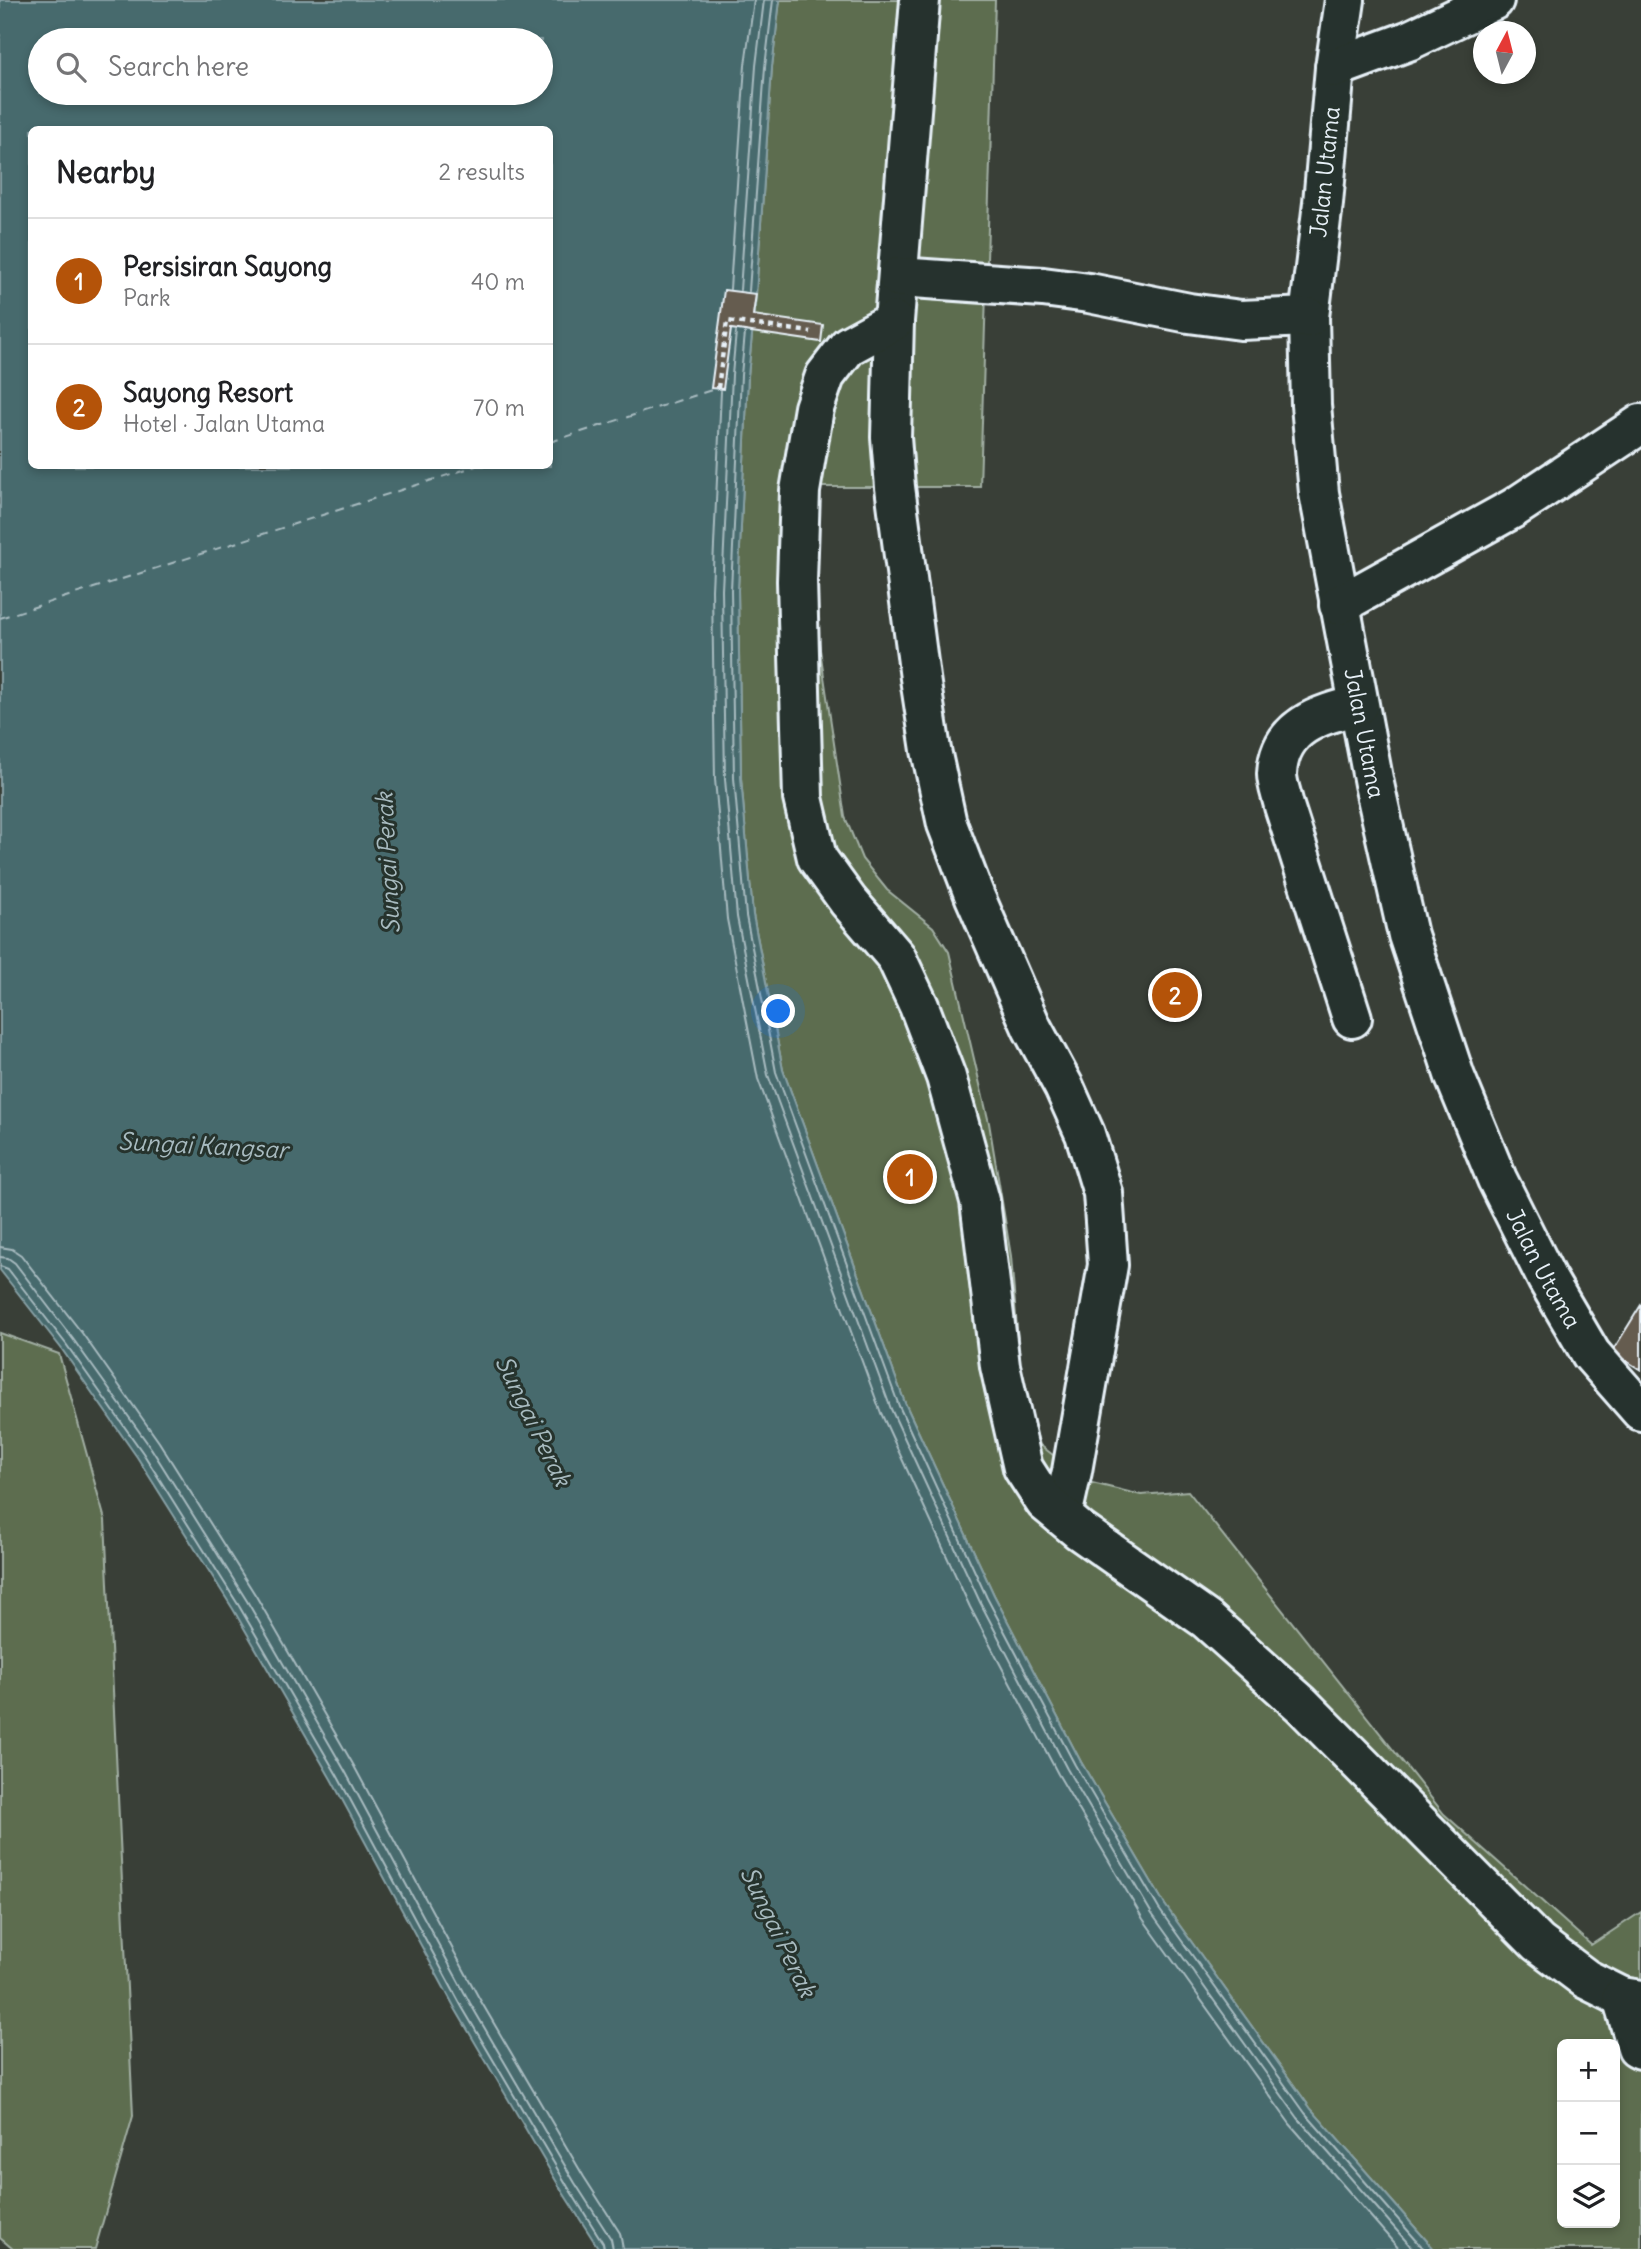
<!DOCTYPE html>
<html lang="en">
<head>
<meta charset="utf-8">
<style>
	:root { --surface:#fff; --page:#f6f6f6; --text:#202124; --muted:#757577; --line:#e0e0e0; --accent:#b45309 }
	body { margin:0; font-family:Delius,sans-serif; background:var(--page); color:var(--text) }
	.controls { position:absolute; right:21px; bottom:21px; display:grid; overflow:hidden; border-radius:10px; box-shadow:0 4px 10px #0003 }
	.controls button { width:63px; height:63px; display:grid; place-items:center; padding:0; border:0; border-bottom:2px solid var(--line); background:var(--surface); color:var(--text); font:35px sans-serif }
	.compass { position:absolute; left:1473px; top:21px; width:63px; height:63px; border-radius:50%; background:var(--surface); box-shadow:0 4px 10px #0003; rotate:7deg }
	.you { position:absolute; left:779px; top:1012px; width:24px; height:24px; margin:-18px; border:5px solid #fff; border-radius:50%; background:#1a73e8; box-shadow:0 0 0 10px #1a73e833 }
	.badge { display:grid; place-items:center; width:46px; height:46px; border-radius:50%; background:var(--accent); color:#fff; font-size:23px; font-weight:700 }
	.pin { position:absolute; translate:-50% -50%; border:4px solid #fff; box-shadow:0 2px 7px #0006 }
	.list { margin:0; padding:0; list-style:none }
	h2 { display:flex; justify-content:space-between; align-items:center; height:91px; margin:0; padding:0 28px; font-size:30px }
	h2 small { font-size:23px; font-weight:400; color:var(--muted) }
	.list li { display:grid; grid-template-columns:46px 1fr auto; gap:21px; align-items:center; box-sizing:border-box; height:126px; padding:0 28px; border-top:2px solid var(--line) }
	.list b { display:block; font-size:26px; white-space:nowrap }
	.list p { margin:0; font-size:23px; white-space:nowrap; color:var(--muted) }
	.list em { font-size:23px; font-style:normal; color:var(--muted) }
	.icon { flex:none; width:38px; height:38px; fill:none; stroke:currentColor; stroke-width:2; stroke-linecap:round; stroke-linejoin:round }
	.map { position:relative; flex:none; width:1641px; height:2249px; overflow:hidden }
	.search { position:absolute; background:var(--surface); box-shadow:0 4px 10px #0003; left:28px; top:28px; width:525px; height:77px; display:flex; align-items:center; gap:18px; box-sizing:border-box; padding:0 24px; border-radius:38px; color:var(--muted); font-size:26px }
	.panel { position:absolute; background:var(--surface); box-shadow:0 4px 10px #0003; left:28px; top:126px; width:525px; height:343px; border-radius:10px }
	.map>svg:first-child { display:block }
	.green { fill:#5d6d4f; stroke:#a2afa4; stroke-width:2; fill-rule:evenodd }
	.water { fill:#476a6d; stroke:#87a0a5; stroke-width:2; fill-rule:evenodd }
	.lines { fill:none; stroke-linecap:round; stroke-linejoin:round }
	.shore { stroke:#a8bbc0; stroke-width:2 }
	.ferry { stroke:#a8bbc0; stroke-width:2; stroke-dasharray:9 7; stroke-linecap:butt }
	.building { fill:#655b4f; stroke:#e8f1f8; stroke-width:2 }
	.minor-casing { stroke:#e8f1f8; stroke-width:44 }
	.path { stroke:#e8f1f8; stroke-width:4.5; stroke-dasharray:5 5; stroke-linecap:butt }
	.minor { stroke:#26332d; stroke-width:38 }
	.labels { text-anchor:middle; stroke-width:6; stroke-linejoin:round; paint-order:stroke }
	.street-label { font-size:23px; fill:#e8f1f8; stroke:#26332d }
	.water-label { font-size:24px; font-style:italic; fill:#a8bbc0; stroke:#26332d }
</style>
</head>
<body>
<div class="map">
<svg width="1641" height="2249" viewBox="0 0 1641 2249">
	<rect width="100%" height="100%" fill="#393f37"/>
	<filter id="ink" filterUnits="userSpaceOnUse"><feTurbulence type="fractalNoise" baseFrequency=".0143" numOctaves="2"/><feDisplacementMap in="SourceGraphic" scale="14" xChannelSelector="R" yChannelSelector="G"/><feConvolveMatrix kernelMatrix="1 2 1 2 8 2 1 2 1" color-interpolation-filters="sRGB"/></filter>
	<g filter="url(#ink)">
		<path class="green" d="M 780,0 L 995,0 L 980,487 L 820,487 L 816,623 L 845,817 L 862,859 L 887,890 L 933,927 L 949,952 L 989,1123 L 1011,1256 L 1022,1390 L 1040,1445 L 1088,1482 L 1141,1495 L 1188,1491 L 1444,1814 L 1591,1945 L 1641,1912 L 1641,2249 L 1434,2249 L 1311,2109 L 1165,1905 L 1081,1762 L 994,1595 L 905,1403 L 783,1070 L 753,915 L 741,778 L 738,590 L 748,376 L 756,294 L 772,67 ZM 1562,2044 L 1615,2044 L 1615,2223 L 1562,2223 Z
			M 0,1333 L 59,1354 L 105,1520 L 133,2116 L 95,2249 L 13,2249 L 0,2238 Z"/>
		<path class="water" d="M 0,0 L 780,0 L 772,67 L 756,294 L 748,376 L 738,590 L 741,778 L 753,915 L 783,1070 L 905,1403 L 994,1595 L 1081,1762 L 1165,1905 L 1311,2109 L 1434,2249 L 599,2249 L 562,2191 L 456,2010 L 331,1779 L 233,1609 L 137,1457 L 61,1348 L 0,1270 ZM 40,40 L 541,40 L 541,93 L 40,93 ZM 32,130 L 550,130 L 550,466 L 32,466 Z"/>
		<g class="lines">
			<path class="shore" d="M 730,289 L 745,65 L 754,0
				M 740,290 L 756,66 L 764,0
				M 749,291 L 765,67 L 773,0
				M 736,332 L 732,375 L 722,590 L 725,779 L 737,917 L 768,1075 L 891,1409 L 980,1602 L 1067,1769 L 1152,1914 L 1298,2118 L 1413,2249
				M 745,333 L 741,375 L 731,590 L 734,778 L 746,916 L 776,1072 L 899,1406 L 987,1598 L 1075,1765 L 1159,1909 L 1305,2113 L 1424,2249
				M 721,391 L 712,590 L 715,779 L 727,919 L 758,1079 L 881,1413 L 970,1607 L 1058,1774 L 1143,1919 L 1290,2124 L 1399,2249
				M 0,1247 L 12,1249 L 21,1255 L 82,1333 L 159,1442 L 256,1596 L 354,1766 L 479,1998 L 584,2177 L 620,2233 L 623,2249
				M 0,1257 L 8,1258 L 15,1263 L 73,1339 L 151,1448 L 247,1601 L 345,1771 L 470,2003 L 575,2183 L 611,2239 L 613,2249
				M 0,1266 L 8,1269 L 66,1344 L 143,1453 L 239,1606 L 337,1775 L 462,2007 L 568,2187 L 603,2243 L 604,2249"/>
			<path class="ferry" d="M 550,442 L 718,388
				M 0,618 L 476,466"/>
		</g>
		<path class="building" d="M 724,290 L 756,294 L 753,315 L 823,325 L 821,342 L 731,329 L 723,389 L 711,388 Z
			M 1641,1305 L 1641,1370 L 1612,1352 Z"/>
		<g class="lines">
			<g class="minor-casing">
				<g id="minor">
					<path d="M 920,0 L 894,321 L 891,437 L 895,487 L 920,678 L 931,750 L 947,824 L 975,897 L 1032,1028 L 1064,1087 L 1085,1134 L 1103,1193 L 1108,1265 L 1072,1471 L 1062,1516"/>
					<path id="s1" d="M 1345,0 L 1335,68 L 1323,203 L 1309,317 L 1311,405 L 1319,493 L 1374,784 L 1408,935 L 1455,1077 L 1497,1179 L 1547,1279 L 1591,1354 L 1641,1411"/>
					<path d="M 1335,68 L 1408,41 L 1494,0"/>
					<path d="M 898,277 L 1043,287 L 1089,293 L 1189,313 L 1241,320 L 1309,317"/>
					<path d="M 894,321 L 848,346 L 825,376 L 814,408 L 800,491 L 797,581 L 803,798 L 817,858 L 848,901 L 896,957 L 919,1006 L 946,1077 L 980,1201 L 1000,1366 L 1023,1468 L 1045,1502 L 1080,1531 L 1207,1620 L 1301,1704 L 1538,1943 L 1586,1979 L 1622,1997 L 1641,2000"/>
					<path d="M 1339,605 L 1514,508 L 1641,424"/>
					<path d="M 1352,1018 L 1284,806 C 1282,796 1277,784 1277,774 C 1279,726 1319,715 1358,705"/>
					<path d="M 1622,1997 L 1637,2047 L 1641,2049"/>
				</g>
			</g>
			<path class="path" d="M 718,388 L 727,321 L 811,332"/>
			<use href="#minor" class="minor"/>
		</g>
	</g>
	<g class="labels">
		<g class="street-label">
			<text transform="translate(1325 172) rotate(-84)" y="8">Jalan Utama</text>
			<text dy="8" stroke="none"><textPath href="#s1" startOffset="740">Jalan Utama</textPath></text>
			<text dy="8" stroke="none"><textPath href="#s1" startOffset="1307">Jalan Utama</textPath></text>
		</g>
		<g class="water-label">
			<text transform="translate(388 863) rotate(-93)" y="8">Sungai Perak</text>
			<text transform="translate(203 1146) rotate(3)" y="8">Sungai Kangsar</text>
			<text transform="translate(533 1421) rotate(64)" y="8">Sungai Perak</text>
			<text transform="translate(778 1932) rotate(64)" y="8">Sungai Perak</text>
		</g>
	</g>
</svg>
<div class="controls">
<button>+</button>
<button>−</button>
<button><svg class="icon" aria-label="layers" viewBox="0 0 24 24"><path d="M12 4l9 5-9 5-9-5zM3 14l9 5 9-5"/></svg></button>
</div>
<svg class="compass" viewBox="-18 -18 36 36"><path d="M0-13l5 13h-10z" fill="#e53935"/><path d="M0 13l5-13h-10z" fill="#757577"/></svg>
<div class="you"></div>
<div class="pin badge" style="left:910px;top:1177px">1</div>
<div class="pin badge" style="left:1175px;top:995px">2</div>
<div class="search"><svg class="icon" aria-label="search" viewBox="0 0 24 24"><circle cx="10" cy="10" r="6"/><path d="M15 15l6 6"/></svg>Search here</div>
<section class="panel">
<h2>Nearby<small>2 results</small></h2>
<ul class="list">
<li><span class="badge">1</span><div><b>Persisiran Sayong</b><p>Park</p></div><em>40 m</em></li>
<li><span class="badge">2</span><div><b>Sayong Resort</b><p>Hotel · Jalan Utama</p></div><em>70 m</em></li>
</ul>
</section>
</div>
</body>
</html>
